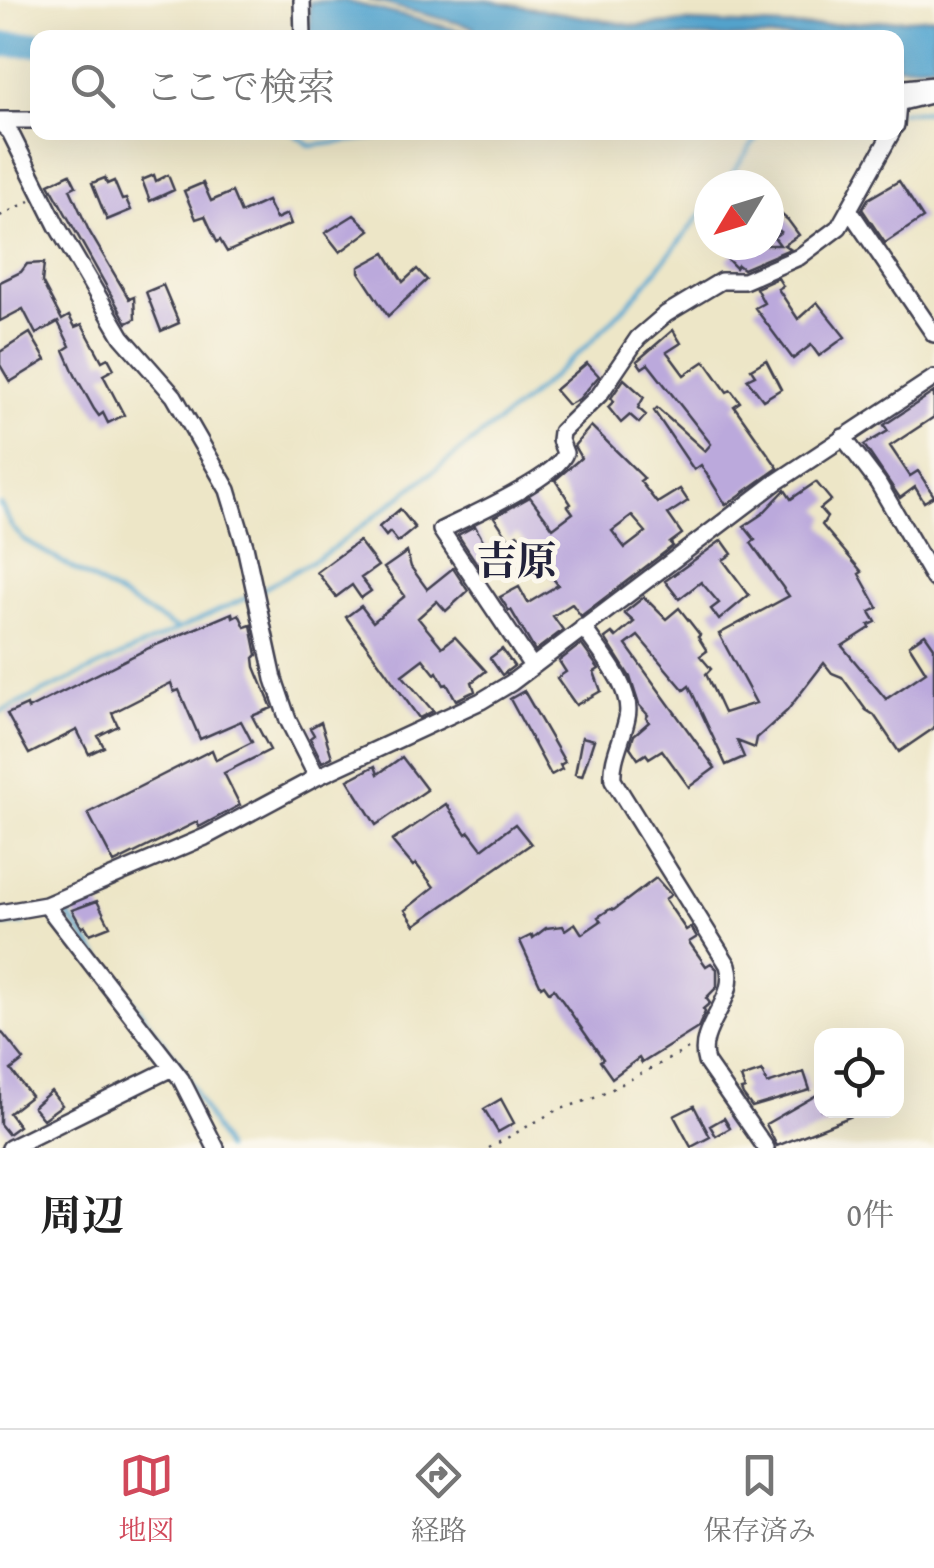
<!DOCTYPE html>
<html lang="ja">
<head>
<meta charset="utf-8">
<style>
	:root { --surface:#fff; --page:#f2f2f2; --text:#222; --muted:#767676; --line:#e0e0e0; --accent:#d1495b }
	body { margin:0; font-family:"Gentium Book Plus","Noto Serif JP",serif; background:var(--page); color:var(--text) }
	.controls { position:absolute; right:30px; bottom:30px; display:grid; overflow:hidden; border-radius:20px; box-shadow:0 10px 40px #0002 }
	.controls button { width:90px; height:90px; display:grid; place-items:center; padding:0; border:0; border-bottom:2px solid var(--line); background:var(--surface); color:var(--text); font:50px sans-serif }
	.compass { position:absolute; left:694px; top:170px; width:90px; height:90px; border-radius:50%; background:var(--surface); box-shadow:0 10px 40px #0002; rotate:232deg }
	.list { margin:0; padding:0; list-style:none }
	h2 { display:flex; justify-content:space-between; align-items:center; height:130px; margin:0; padding:0 40px; font-size:42px }
	h2 small { font-size:32px; font-weight:400; color:var(--muted) }
	.icon { flex:none; width:55px; height:55px; fill:none; stroke:currentColor; stroke-width:2; stroke-linecap:round; stroke-linejoin:round }
	.map { position:relative; flex:none; width:934px; height:1148px; overflow:hidden }
	.search { position:absolute; background:var(--surface); box-shadow:0 10px 40px #0002; left:30px; right:30px; top:30px; height:110px; display:flex; align-items:center; gap:25px; box-sizing:border-box; padding:0 35px; border-radius:20px; color:var(--muted); font-size:38px }
	.sheet { height:280px; background:var(--surface) }
	nav { display:flex; justify-content:space-around; align-items:center; box-sizing:border-box; height:140px; border-top:2px solid var(--line); background:var(--surface); font-size:28px; color:var(--muted) }
	nav a { display:grid; justify-items:center; gap:5px }
	nav .on { color:var(--accent) }
	.map>svg:first-child { display:block }
	.water { fill:#57a7d1; stroke:#3c6486; stroke-width:2.5 }
	.lines { fill:none; stroke-linecap:round; stroke-linejoin:round }
	.stream { stroke:#57a7d1; stroke-width:4 }
	.river { stroke:#57a7d1; stroke-width:25 }
	.building { fill:#bba9dc; fill-rule:evenodd }
	.street-casing { stroke:#403f50; stroke-width:20 }
	.path { stroke:#403f50; stroke-width:2.5; stroke-dasharray:2.5 8; stroke-linecap:butt }
	.street { stroke:#fff; stroke-width:15 }
	.labels { text-anchor:middle; stroke-width:10; stroke-linejoin:round; paint-order:stroke }
	.quarter-label { font-size:40px; font-weight:bold; fill:#22223b; stroke:#fbf7ec }
</style>
</head>
<body>
<div class="map">
<svg width="934" height="1148" viewBox="0 0 934 1148">
	<rect width="100%" height="100%" fill="#fbf7ec"/>
	<filter id="ink" filterUnits="userSpaceOnUse"><feTurbulence type="fractalNoise" baseFrequency=".01" numOctaves="2"/><feDisplacementMap in="SourceGraphic" scale="20" xChannelSelector="R" yChannelSelector="G"/><feConvolveMatrix kernelMatrix="1 2 1 2 8 2 1 2 1" color-interpolation-filters="sRGB"/></filter>
	<filter id="wash" filterUnits="userSpaceOnUse"><feTurbulence type="fractalNoise" baseFrequency=".0048" numOctaves="4" result="noise"/><feDisplacementMap in="SourceGraphic" scale="40" xChannelSelector="R" yChannelSelector="G"/><feGaussianBlur stdDeviation="2.25" result="paint"/><feColorMatrix in="noise" values="0 0 0 0 0 0 0 0 0 0 0 0 0 0 0 0 0 1.4 0 .05"/><feComposite in="paint" operator="in"/></filter>
	<g filter="url(#wash)">
		<rect width="100%" height="100%" fill="#ede6c7"/>
		<path class="water" d="M 342,0 L 473,34 L 473,27 L 368,0 L 487,0 L 635,26 L 689,22 L 804,27 L 934,17 L 934,64 L 897,66 L 896,38 L 310,37 L 309,2 Z"/>
		<g class="lines">
			<path class="stream" d="M 901,112 L 934,111
				M 291,132 L 311,146 L 389,136 L 464,132
				M 724,185 L 761,132
				M 0,504 L 12,527 L 24,540 L 177,629
				M 258,592 L 328,552 L 519,406 L 589,344 L 640,291 L 709,204
				M 0,712 L 250,596
				M 61,911 L 64,910 L 180,1064 L 225,1148
				M 0,925 L 25,923"/>
			<path class="river" d="M 0,45 L 38,44"/>
		</g>
		<g id="blocks">
			<path class="building" d="M 70,174 L 76,186 L 70,189 L 89,231 L 129,299 L 134,297 L 135,319 L 127,323 L 49,184 Z
				M 154,175 L 156,181 L 168,175 L 174,190 L 150,201 L 142,180 Z
				M 105,178 L 107,184 L 114,181 L 122,200 L 126,199 L 131,210 L 107,220 L 92,183 Z
				M 899,181 L 923,218 L 885,243 L 862,209 L 868,199 Z
				M 203,183 L 211,201 L 232,192 L 241,213 L 267,201 L 276,219 L 287,214 L 291,224 L 227,252 L 220,240 L 217,242 L 205,216 L 196,219 L 184,191 Z
				M 769,204 L 788,220 L 799,235 L 784,245 L 790,249 L 743,269 L 738,265 L 736,268 L 727,259 L 734,253 L 726,245 L 780,245 L 774,237 L 781,232 L 769,222 Z
				M 354,215 L 370,230 L 340,252 L 325,233 Z
				M 385,253 L 403,282 L 417,269 L 427,280 L 388,316 L 359,272 L 359,267 Z
				M 44,263 L 42,282 L 62,320 L 69,316 L 75,327 L 82,324 L 102,361 L 108,358 L 114,369 L 103,375 L 124,415 L 108,423 L 103,413 L 99,416 L 94,409 L 75,375 L 64,350 L 70,346 L 58,322 L 36,334 L 23,309 L 0,321 L 0,282 L 21,272 L 27,264 Z
				M 778,278 L 783,286 L 778,289 L 798,319 L 817,302 L 845,337 L 819,356 L 811,345 L 793,359 L 755,308 L 764,303 L 756,288 Z
				M 163,285 L 179,323 L 161,331 L 146,292 Z
				M 673,330 L 681,343 L 667,352 L 684,375 L 705,361 L 727,392 L 731,390 L 740,402 L 734,406 L 778,468 L 726,505 L 701,465 L 694,470 L 654,411 L 657,408 L 705,451 L 711,444 L 648,364 L 642,368 L 637,361 Z
				M 30,333 L 46,360 L 10,382 L 0,365 L 0,352 Z
				M 766,360 L 781,389 L 763,400 L 747,379 L 755,375 L 751,369 Z
				M 587,363 L 599,376 L 579,399 L 568,405 L 555,390 Z
				M 624,379 L 644,397 L 638,408 L 646,415 L 639,423 L 630,415 L 621,423 L 608,407 L 614,401 L 611,398 Z
				M 934,392 L 934,417 L 890,446 L 910,476 L 918,471 L 934,496 L 924,502 L 915,487 L 900,498 L 864,445 L 888,431 L 884,425 Z
				M 591,426 L 644,478 L 640,481 L 657,503 L 680,489 L 688,501 L 668,514 L 682,534 L 670,543 L 673,546 L 581,616 L 572,604 L 553,616 L 563,630 L 535,651 L 511,610 L 509,611 L 500,597 L 519,587 L 528,603 L 558,585 L 527,544 L 517,534 L 509,539 L 494,517 L 530,497 L 553,528 L 573,513 L 568,506 L 571,504 L 555,480 L 581,458 L 574,446 ZM 632,516 L 646,532 L 625,548 L 612,531 Z
				M 816,482 L 831,500 L 820,509 L 827,517 L 822,525 L 862,572 L 859,574 L 878,608 L 870,612 L 876,622 L 869,625 L 870,628 L 842,646 L 886,699 L 926,672 L 909,645 L 925,634 L 934,647 L 934,728 L 899,752 L 874,715 L 866,710 L 842,677 L 832,673 L 824,663 L 787,711 L 757,738 L 755,748 L 737,741 L 744,757 L 726,765 L 689,686 L 684,690 L 638,636 L 626,645 L 715,768 L 689,787 L 662,750 L 649,758 L 646,754 L 638,759 L 630,747 L 634,735 L 649,722 L 646,718 L 648,715 L 639,705 L 630,677 L 605,638 L 612,633 L 616,637 L 634,622 L 624,613 L 644,597 L 666,619 L 679,608 L 700,635 L 698,637 L 707,651 L 700,656 L 711,669 L 706,674 L 724,713 L 756,703 L 719,634 L 789,596 L 751,543 L 755,540 L 744,526 L 762,514 L 785,490 L 791,499 Z
				M 400,509 L 415,528 L 398,542 L 390,532 L 386,536 L 379,527 Z
				M 475,526 L 493,558 L 493,562 L 482,570 L 485,576 L 458,535 Z
				M 722,540 L 732,554 L 723,560 L 749,595 L 719,620 L 711,609 L 719,603 L 701,582 L 679,599 L 665,581 Z
				M 359,541 L 378,566 L 361,578 L 371,591 L 361,598 L 352,585 L 336,597 L 317,572 Z
				M 407,552 L 411,567 L 427,589 L 453,568 L 468,591 L 446,611 L 437,601 L 418,618 L 442,647 L 455,637 L 486,671 L 472,682 L 475,691 L 456,700 L 447,684 L 444,685 L 437,672 L 435,674 L 423,659 L 402,675 L 433,711 L 419,718 L 346,617 L 361,606 L 373,622 L 405,596 L 384,568 Z
				M 232,613 L 233,617 L 239,614 L 245,627 L 251,625 L 257,655 L 254,658 L 255,667 L 272,708 L 252,716 L 270,750 L 224,773 L 240,805 L 199,827 L 197,822 L 114,863 L 88,813 L 212,750 L 216,760 L 252,742 L 241,721 L 200,739 L 179,690 L 174,692 L 171,683 L 112,713 L 118,726 L 98,736 L 104,747 L 89,754 L 77,730 L 29,754 L 7,714 L 27,705 L 28,709 L 149,648 Z
				M 581,644 L 599,669 L 594,672 L 601,691 L 576,705 L 557,678 L 566,672 L 559,661 Z
				M 502,649 L 514,666 L 502,675 L 490,658 Z
				M 524,691 L 565,762 L 560,765 L 562,769 L 551,775 L 510,699 Z
				M 321,722 L 332,757 L 322,762 L 310,738 L 314,735 L 310,728 Z
				M 582,737 L 594,740 L 582,776 L 575,774 Z
				M 402,757 L 427,790 L 376,825 L 348,780 L 375,766 L 378,774 Z
				M 446,804 L 466,834 L 469,832 L 482,849 L 515,824 L 531,844 L 415,925 L 405,910 L 434,887 L 416,864 L 413,866 L 392,841 Z
				M 656,878 L 671,895 L 665,899 L 686,930 L 691,927 L 697,937 L 689,942 L 706,966 L 711,963 L 717,969 L 717,987 L 706,998 L 710,1003 L 703,1009 L 705,1012 L 698,1028 L 642,1063 L 639,1058 L 612,1078 L 600,1061 L 603,1059 L 554,989 L 549,992 L 544,985 L 541,987 L 520,941 L 532,935 L 533,938 L 546,928 L 563,926 L 565,930 L 575,923 L 582,934 L 601,921 L 598,917 L 610,909 L 614,910 Z
				M 97,901 L 110,926 L 90,934 L 85,926 L 82,928 L 72,910 Z
				M 0,1030 L 24,1060 L 11,1070 L 31,1096 L 9,1113 L 19,1126 L 8,1134 L 0,1124 Z
				M 762,1071 L 767,1084 L 804,1072 L 810,1090 L 752,1107 L 743,1095 L 741,1090 L 745,1089 L 741,1078 Z
				M 51,1091 L 62,1105 L 43,1119 L 33,1107 Z
				M 822,1092 L 822,1110 L 867,1110 L 777,1146 L 766,1124 Z
				M 501,1099 L 514,1123 L 498,1132 L 484,1109 Z
				M 694,1106 L 710,1137 L 691,1147 L 674,1116 Z
				M 724,1118 L 730,1128 L 716,1136 L 710,1126 Z"/>
		</g>
	</g>
	<g filter="url(#ink)">
		<use href="#blocks" fill-opacity="0" stroke="#403f50" stroke-width="2.5"/>
		<g class="lines">
			<g class="street-casing">
				<path id="street" d="M 302,0 L 303,38
					M 896,89 L 934,85
					M 0,120 L 38,120
					M 0,123 L 10,132 L 57,226 L 122,337 L 174,396 L 228,490 L 245,546 L 274,679 L 288,720 L 317,777
					M 896,125 L 898,103 L 934,94
					M 850,211 L 934,334
					M 843,437 L 878,483 L 934,579
					M 583,627 C 599,652 634,688 627,718 C 623,739 611,759 613,780 L 728,965 C 739,1001 695,1027 706,1062 L 766,1148
					M 532,666 L 441,530 C 466,518 558,477 565,453 L 560,440 L 561,432 L 600,394 L 638,338 L 666,314 L 721,281 L 744,281 L 799,257 L 839,227 L 892,132
					M 46,905 L 181,1079 L 216,1148
					M 0,913 L 46,905 L 205,837 L 317,777 L 481,701 L 511,683 L 775,483 L 934,378
					M 10,1148 L 172,1068"/>
			</g>
			<path class="path" d="M 0,216 L 30,201
				M 489,1148 L 555,1111 L 597,1097 L 688,1049"/>
			<use href="#street" class="street"/>
		</g>
	</g>
	<g class="labels">
		<g class="quarter-label">
			<text x="517" y="575">吉原</text>
		</g>
	</g>
</svg>
<div class="controls">
<button><svg class="icon" aria-label="locate" viewBox="0 0 24 24"><circle cx="12" cy="12" r="6"/><path d="M12 2v4M12 18v4M2 12h4M18 12h4"/></svg></button>
</div>
<svg class="compass" viewBox="-18 -18 36 36"><path d="M0-13l5 13h-10z" fill="#e53935"/><path d="M0 13l5-13h-10z" fill="#767676"/></svg>
<div class="search"><svg class="icon" aria-label="search" viewBox="0 0 24 24"><circle cx="10" cy="10" r="6"/><path d="M15 15l6 6"/></svg>ここで検索</div>
</div>
<section class="sheet">
<h2>周辺<small>0件</small></h2>
<ul class="list">
</ul>
</section>
<nav>
<a class="on"><svg class="icon" aria-label="map" viewBox="0 0 24 24"><path d="M3 6l6-2 6 2 6-2v14l-6 2-6-2-6 2zM9 4v14M15 6v14"/></svg>地図</a>
<a><svg class="icon" aria-label="directions" viewBox="0 0 24 24"><path d="M12 3l9 9-9 9-9-9zM9 14v-3h6M13 9l2 2-2 2"/></svg>経路</a>
<a><svg class="icon" aria-label="saved" viewBox="0 0 24 24"><path d="M7 4h10v16l-5-4-5 4z"/></svg>保存済み</a>
</nav>
</body>
</html>
